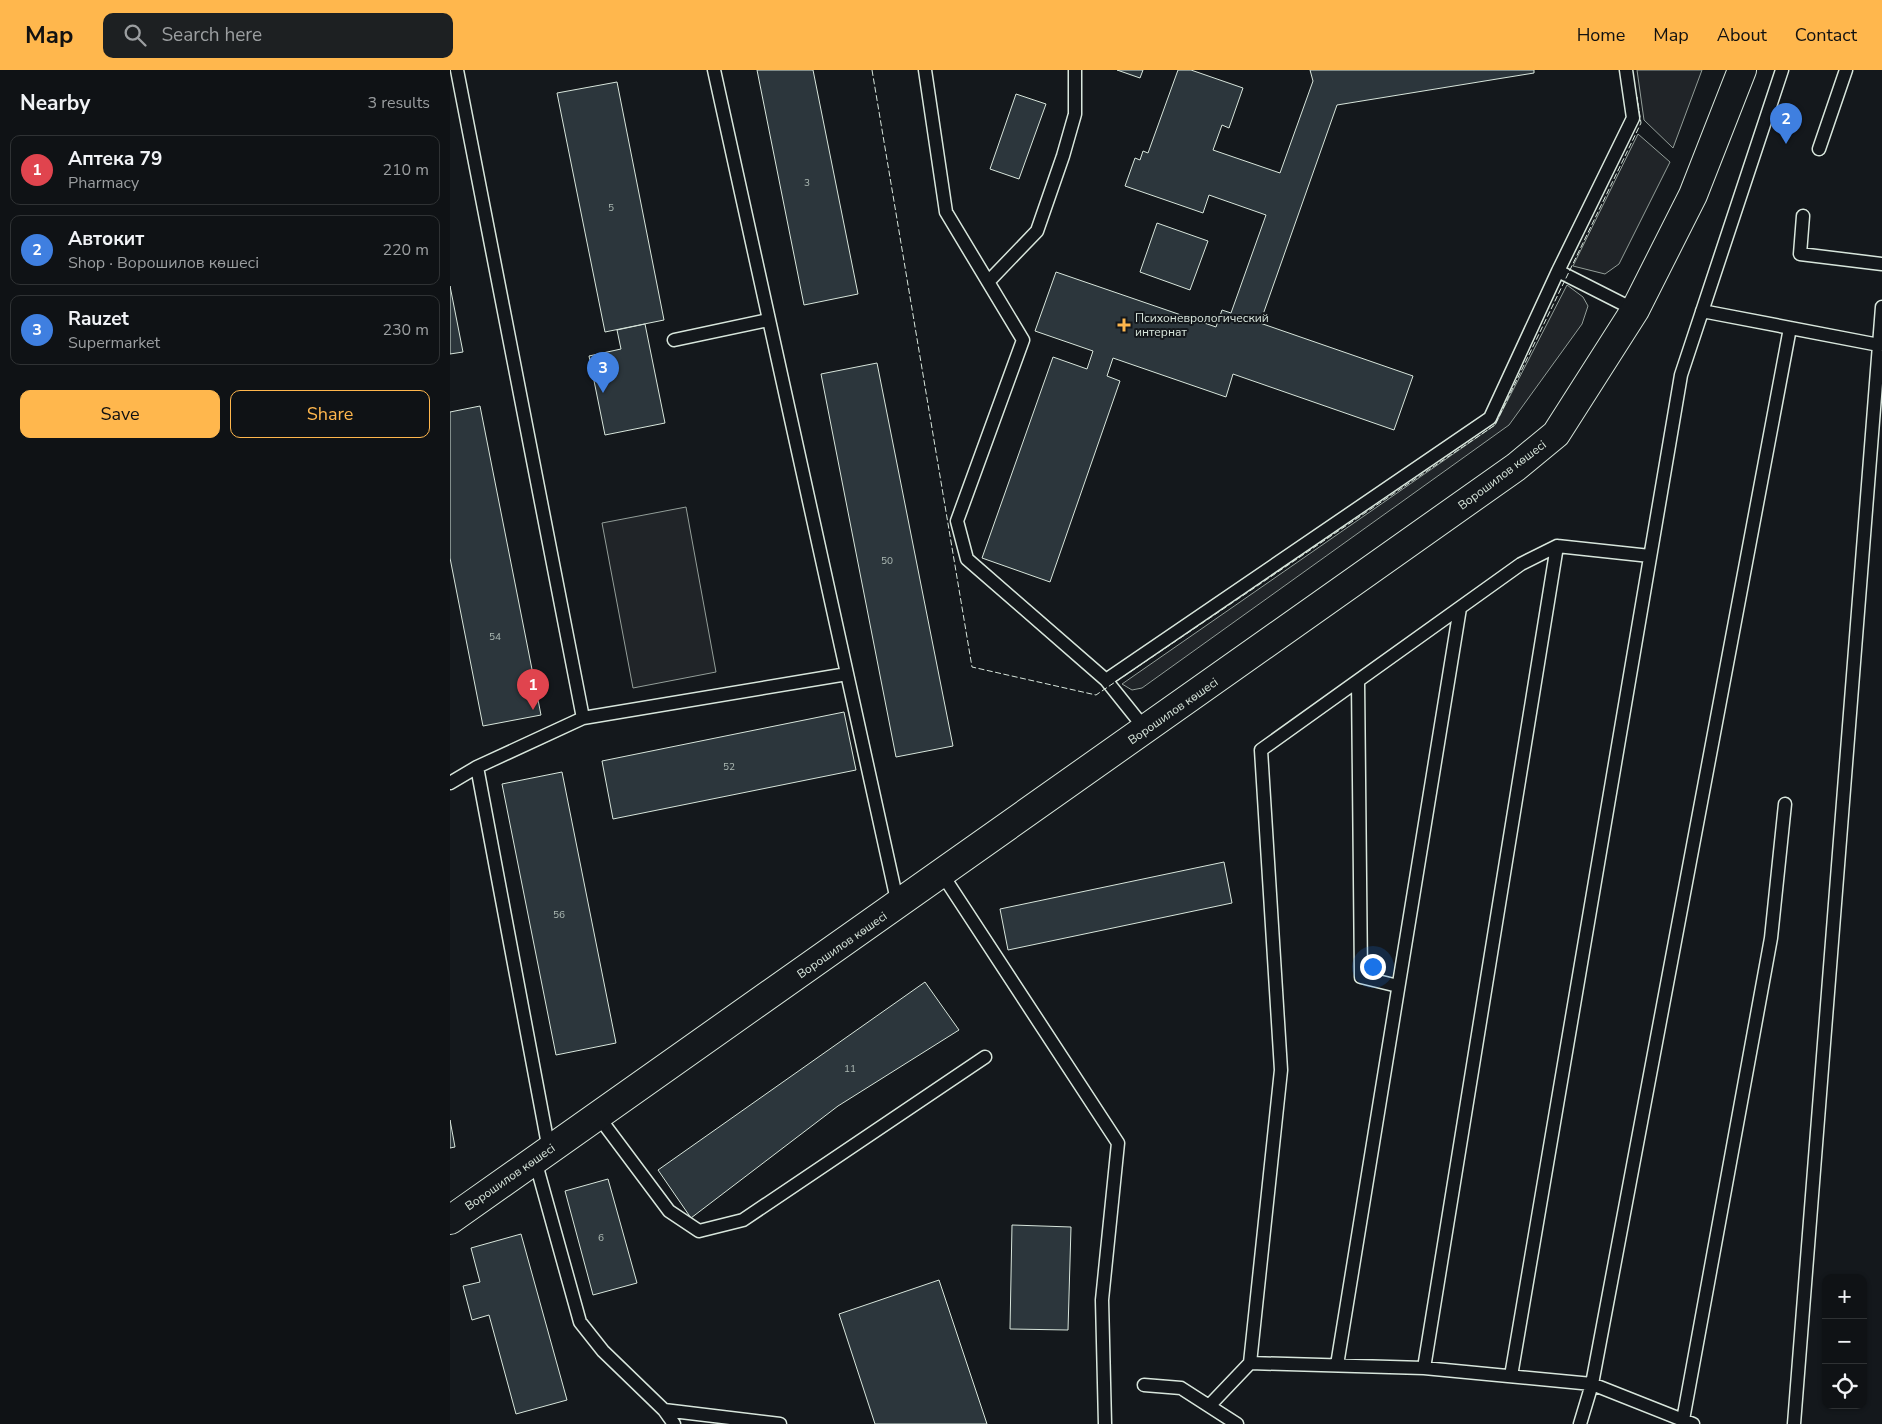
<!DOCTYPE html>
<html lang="en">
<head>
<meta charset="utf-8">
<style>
	:root { --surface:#0f1215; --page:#1d2022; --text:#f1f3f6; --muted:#9b9ea0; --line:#2f3234; --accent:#ffb74d }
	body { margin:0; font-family:"Nunito Sans",sans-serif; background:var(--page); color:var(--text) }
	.controls { position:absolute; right:15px; bottom:15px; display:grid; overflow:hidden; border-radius:10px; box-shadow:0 1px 4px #0004 }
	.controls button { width:45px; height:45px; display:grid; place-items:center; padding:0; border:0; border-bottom:1px solid var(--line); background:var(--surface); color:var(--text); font:25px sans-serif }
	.you { position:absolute; left:922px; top:896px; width:18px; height:18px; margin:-12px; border:4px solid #fff; border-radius:50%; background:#1a73e8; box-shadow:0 0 0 8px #1a73e833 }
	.badge { display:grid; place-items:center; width:32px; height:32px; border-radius:50%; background:var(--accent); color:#fff; font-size:16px; font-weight:700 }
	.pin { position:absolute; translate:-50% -41px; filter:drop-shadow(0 1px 2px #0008) }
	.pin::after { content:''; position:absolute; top:26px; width:18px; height:15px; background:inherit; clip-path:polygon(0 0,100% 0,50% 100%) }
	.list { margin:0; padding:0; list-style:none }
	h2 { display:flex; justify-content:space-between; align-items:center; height:65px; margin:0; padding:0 20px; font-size:21px }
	h2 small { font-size:16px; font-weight:400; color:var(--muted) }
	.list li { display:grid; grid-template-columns:32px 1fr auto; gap:15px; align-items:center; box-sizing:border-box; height:70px; margin:0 10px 10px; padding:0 10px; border:1px solid var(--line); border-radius:10px }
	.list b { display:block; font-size:19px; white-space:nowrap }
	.list p { margin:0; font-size:16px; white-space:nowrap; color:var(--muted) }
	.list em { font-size:16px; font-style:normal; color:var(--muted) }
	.actions { display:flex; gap:10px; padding:15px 20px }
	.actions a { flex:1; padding:11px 0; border:1px solid var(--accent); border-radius:10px; text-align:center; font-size:18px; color:var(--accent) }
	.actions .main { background:var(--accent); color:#111 }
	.icon { flex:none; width:28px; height:28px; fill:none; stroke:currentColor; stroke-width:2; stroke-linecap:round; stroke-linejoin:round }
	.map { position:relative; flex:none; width:1432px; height:1354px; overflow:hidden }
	header { display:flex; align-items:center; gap:30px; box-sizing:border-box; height:70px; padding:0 25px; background:var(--accent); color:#111 }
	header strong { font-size:24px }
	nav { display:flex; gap:28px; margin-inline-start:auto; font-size:18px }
	.search { width:350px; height:45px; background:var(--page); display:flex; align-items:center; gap:12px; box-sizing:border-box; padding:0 18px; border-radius:10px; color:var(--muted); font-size:19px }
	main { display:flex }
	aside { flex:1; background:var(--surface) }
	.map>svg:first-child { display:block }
	.green { fill:#202428; stroke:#939e99 }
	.building { fill:#2c363c; stroke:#d8e6dc }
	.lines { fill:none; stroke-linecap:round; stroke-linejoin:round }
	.lane-casing { stroke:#d8e6dc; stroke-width:15 }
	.secondary-casing { stroke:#d8e6dc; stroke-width:30 }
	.lane { stroke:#14181c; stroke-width:12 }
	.secondary { stroke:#14181c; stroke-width:28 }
	.fence { stroke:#d8e6dc; stroke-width:1; stroke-dasharray:6 2.5; stroke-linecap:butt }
	.poi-dot { fill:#ffb74d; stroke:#14181c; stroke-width:2 }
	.labels { text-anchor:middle; stroke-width:4; stroke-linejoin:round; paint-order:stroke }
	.number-label { font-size:10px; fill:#adbab4 }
	.poi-label { font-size:12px; fill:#d8e6dc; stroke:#14181c; text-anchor:start }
	.street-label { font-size:12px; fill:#d8e6dc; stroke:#14181c }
</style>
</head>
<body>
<header>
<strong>Map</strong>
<div class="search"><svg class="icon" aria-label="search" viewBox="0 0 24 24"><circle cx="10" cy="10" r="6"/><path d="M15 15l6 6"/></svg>Search here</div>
<nav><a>Home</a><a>Map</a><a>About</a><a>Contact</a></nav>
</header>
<main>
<aside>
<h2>Nearby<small>3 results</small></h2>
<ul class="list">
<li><span class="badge" style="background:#e0444e">1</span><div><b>Аптека 79</b><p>Pharmacy</p></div><em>210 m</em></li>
<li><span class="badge" style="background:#3f7fe0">2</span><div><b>Автокит</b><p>Shop · Ворошилов көшесі</p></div><em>220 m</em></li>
<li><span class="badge" style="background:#3f7fe0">3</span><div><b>Rauzet</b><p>Supermarket</p></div><em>230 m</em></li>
</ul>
<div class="actions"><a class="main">Save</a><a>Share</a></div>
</aside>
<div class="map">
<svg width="1432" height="1354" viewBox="0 0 1432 1354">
	<rect width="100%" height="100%" fill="#14181c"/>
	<path class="green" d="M 1187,0 L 1252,0 L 1223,78 L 1194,50 Z
		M 1188,64 L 1220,92 L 1169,194 L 1155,204 L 1123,196 Z
		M 1117,215 L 1133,227 L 1138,236 L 1132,254 L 1059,355 L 692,618 L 682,620 L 672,614 L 1045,355 Z
		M 236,437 L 266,602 L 183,618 L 152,453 Z"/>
	<path class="building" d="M 307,0 L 363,0 L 408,224 L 354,235 Z
		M 667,0 L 693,0 L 690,8 Z
		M 728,0 L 741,0 L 793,18 L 779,58 L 772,55 L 763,80 L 830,103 L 863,11 L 860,0 L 1084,0 L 1084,3 L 887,35 L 810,253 L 963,306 L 944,360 L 783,304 L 776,327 L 663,288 L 657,306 L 670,311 L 600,512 L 532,488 L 603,287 L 637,299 L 643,281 L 585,261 L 606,202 L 766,257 L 772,240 L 781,243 L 816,145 L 759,125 L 753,143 L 675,116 L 685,88 L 690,90 L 693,81 L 698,83 Z
		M 167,12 L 214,250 L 155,262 L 107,23 Z
		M 566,24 L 596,34 L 569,109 L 540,99 Z
		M 707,153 L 758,171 L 740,220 L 690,202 Z
		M 0,216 L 13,282 L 0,284 Z
		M 195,254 L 215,353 L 155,365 L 139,286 L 171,279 L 167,260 Z
		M 427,293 L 503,676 L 446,687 L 371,304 Z
		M 30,336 L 91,645 L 33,656 L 0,488 L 0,342 Z
		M 394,642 L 406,700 L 163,749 L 152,691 Z
		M 112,702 L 166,973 L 106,985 L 52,714 Z
		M 774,792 L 782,833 L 558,880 L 550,839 Z
		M 475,912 L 509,960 L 388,1036 L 241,1148 L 208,1100 Z
		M 0,1050 L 5,1077 L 0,1078 Z
		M 158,1109 L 187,1213 L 143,1225 L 115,1121 Z
		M 562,1155 L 621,1157 L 618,1260 L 560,1259 Z
		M 71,1164 L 117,1330 L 66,1344 L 39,1245 L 22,1250 L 13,1216 L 30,1212 L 21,1178 Z
		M 489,1210 L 537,1354 L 425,1354 L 389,1244 Z"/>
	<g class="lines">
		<g class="lane-casing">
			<path id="lane" d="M 7,0 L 133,648 L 27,697 L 99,1080
				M 264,0 L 448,835
				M 475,0 L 496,142 L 573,270 L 507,451 L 517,489 L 656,610
				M 1369,79 L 1396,0
				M 1353,146 L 1350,184 L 1432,194
				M 1108,201 L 1185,240
				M 538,212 L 587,161 L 613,86 L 625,44 L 625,0
				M 1252,241 L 1429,275
				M 224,270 L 318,250
				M 1200,486 L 1107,476 L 1071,494 L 811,680 L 831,1000 L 800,1293 L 974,1298 L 1142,1314 L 1243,1354
				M 908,611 L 911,907 L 948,916
				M 133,648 L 397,604
				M 696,660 L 656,610 L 1040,348 L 1108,201 L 1183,48 L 1176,0
				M 0,713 L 27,697
				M 492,804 L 668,1073 L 652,1230 L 655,1354
				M 148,1046 L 219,1141 L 249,1161 L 293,1150 L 535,987
				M 85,1090 L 130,1252 L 153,1281 L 214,1340 L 224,1354
				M 887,1295 L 1010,538
				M 974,1298 L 1107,476
				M 1061,1306 L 1231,305 L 1332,0
				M 694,1315 L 731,1318 L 787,1354
				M 759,1336 L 800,1293
				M 214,1340 L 330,1354
				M 1233,1350 L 1321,868 L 1335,734
				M 1130,1354 L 1142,1314 L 1340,258
				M 1344,1354 L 1432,237"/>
		</g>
		<g class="secondary-casing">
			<path id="secondary" d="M 0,1150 L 1066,397 L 1106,364 L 1185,240 L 1243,125 L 1292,0"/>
		</g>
		<use href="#lane" class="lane"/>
		<use href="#secondary" class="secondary"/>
		<path class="fence" d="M 422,0 L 522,597 L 646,625 L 1045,355 L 1191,53 L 1187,27"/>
	</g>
	<path class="poi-dot" d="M671.5 247.5h5v5h5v5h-5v5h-5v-5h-5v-5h5z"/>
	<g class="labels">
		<g class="number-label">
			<text x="357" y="116">3</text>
			<text x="161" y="141">5</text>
			<text x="437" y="494">50</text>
			<text x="45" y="570">54</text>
			<text x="279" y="700">52</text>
			<text x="109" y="848">56</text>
			<text x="400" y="1002">11</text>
			<text x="151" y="1171">6</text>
		</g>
		<g class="poi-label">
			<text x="685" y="252">Психоневрологический<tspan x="685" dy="14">интернат</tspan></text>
		</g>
		<g class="street-label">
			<text transform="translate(1052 405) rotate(-37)" y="4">Ворошилов көшесі</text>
			<text transform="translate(723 641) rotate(-35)" y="4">Ворошилов көшесі</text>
			<text transform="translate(392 875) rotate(-35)" y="4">Ворошилов көшесі</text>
			<text transform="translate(60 1107) rotate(-35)" y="4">Ворошилов көшесі</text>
		</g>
	</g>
</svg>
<div class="controls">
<button>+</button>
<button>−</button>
<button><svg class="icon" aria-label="locate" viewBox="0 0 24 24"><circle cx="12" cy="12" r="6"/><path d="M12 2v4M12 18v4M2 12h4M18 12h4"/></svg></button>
</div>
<div class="you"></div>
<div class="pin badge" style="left:83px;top:640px;background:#e0444e">1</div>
<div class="pin badge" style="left:1336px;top:74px;background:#3f7fe0">2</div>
<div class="pin badge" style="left:153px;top:323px;background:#3f7fe0">3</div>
</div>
</main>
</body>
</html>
